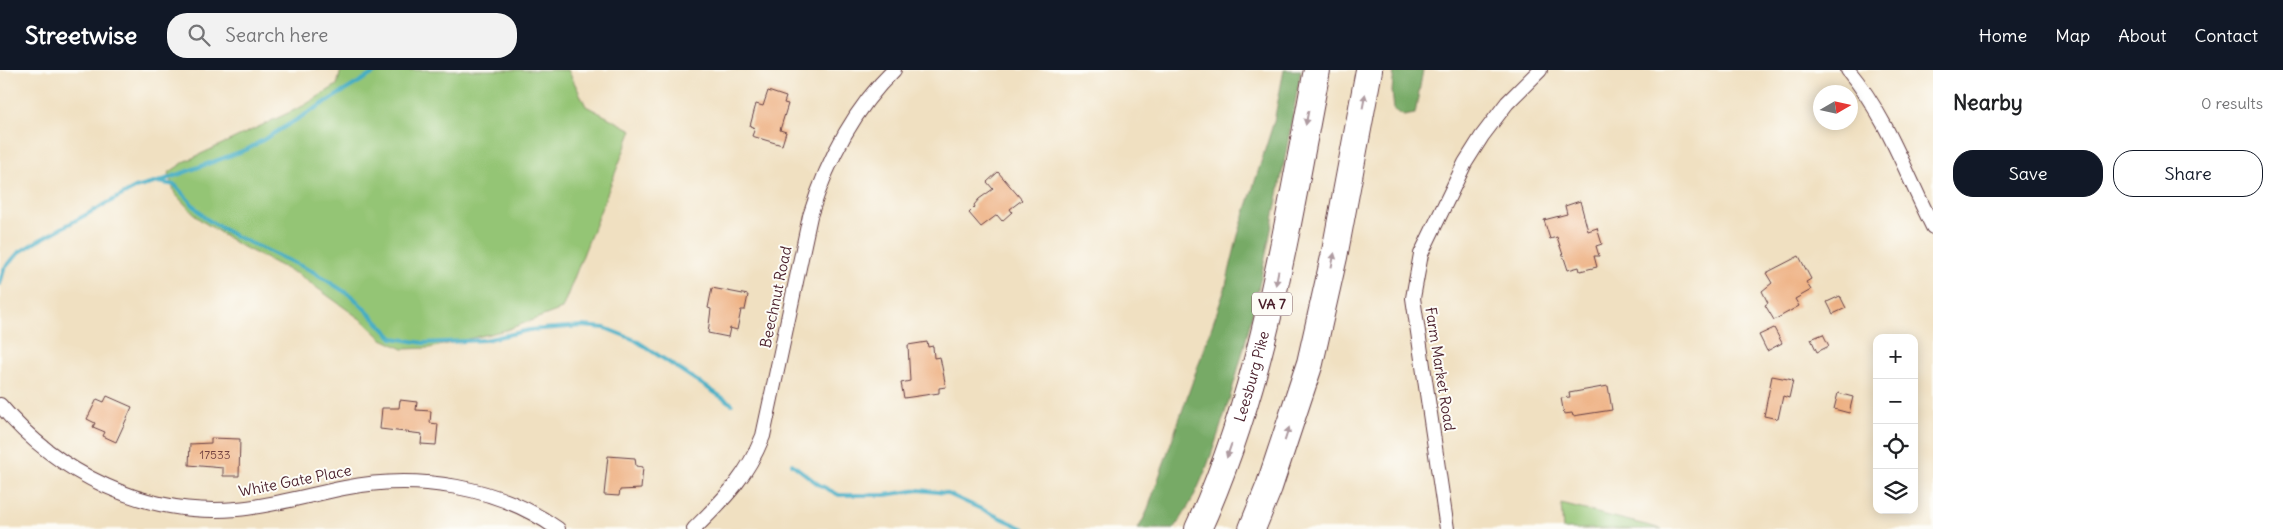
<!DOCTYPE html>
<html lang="en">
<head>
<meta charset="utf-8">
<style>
	:root { --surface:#fff; --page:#f2f2f2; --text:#202124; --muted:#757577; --line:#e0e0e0; --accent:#111827 }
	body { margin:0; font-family:Delius,sans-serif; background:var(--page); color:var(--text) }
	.controls { position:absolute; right:15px; bottom:15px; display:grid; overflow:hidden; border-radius:10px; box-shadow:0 2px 12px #0003 }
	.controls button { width:45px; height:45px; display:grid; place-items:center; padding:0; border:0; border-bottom:1px solid var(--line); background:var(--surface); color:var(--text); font:25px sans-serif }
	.compass { position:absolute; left:1813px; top:15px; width:45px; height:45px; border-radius:50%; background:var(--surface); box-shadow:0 2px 12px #0003; rotate:81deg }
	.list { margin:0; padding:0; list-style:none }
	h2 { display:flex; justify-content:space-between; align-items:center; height:65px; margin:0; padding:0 20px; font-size:21px }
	h2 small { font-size:16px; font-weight:400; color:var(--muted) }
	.actions { display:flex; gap:10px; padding:15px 20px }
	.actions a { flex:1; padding:11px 0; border:1px solid var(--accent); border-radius:20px; text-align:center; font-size:18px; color:var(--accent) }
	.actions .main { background:var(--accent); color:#fff }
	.icon { flex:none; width:28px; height:28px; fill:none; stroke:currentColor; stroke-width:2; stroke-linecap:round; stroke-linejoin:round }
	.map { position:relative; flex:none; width:1933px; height:459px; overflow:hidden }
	header { display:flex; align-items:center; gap:30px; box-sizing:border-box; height:70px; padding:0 25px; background:var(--accent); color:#fff }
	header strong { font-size:24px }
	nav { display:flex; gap:28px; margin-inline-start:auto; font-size:18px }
	.search { width:350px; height:45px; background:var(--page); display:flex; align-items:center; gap:12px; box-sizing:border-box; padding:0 18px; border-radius:20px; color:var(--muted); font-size:19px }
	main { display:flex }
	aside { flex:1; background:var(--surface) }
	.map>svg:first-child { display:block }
	.green { fill:#94c575; stroke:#6f7250 }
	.forest { fill:#7a6; stroke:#606448 }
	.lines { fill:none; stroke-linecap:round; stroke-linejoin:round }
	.stream { stroke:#45adc4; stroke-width:4 }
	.building { fill:#eeb082 }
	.street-casing { stroke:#633c42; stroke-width:16 }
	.highway-casing { stroke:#633c42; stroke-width:28 }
	.street { stroke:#fff; stroke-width:14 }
	.highway { stroke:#fff; stroke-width:26 }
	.oneway { fill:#ae9aa0 }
	.labels { text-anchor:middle; stroke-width:4; stroke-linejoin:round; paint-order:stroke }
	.number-label { font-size:12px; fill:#734341 }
	.shield { fill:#fdfcf7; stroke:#806168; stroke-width:1 }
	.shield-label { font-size:14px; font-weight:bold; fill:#4a1f2b }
	.street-label { font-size:15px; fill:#4a1f2b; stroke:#fdfcf7 }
</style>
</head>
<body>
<header>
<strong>Streetwise</strong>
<div class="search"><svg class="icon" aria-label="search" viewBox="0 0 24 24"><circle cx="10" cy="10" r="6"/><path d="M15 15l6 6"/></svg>Search here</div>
<nav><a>Home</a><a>Map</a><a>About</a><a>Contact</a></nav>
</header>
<main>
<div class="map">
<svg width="1933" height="459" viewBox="0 0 1933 459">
	<rect width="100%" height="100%" fill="#fdfcf7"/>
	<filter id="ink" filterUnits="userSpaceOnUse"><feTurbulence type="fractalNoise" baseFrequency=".02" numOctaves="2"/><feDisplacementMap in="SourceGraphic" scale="10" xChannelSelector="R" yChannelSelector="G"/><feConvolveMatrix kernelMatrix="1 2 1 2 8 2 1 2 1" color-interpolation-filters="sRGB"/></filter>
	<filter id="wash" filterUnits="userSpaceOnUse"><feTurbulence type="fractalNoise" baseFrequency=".0096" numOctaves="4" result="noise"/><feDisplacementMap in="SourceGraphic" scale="20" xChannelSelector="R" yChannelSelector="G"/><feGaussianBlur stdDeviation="1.12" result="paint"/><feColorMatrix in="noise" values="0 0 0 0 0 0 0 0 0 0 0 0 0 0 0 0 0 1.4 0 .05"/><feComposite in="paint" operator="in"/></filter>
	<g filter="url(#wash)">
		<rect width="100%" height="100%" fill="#f0e0c1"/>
		<path class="green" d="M 341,0 L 568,0 L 586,36 L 632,60 L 562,239 L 506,260 L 430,278 L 403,279 L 382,269 L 363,251 L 299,205 L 239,175 L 199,149 L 175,124 L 168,103 L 186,91 L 303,36 L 337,15 Z
			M 1561,434 L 1662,459 L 1563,459 Z"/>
		<path class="forest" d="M 1284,0 L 1301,0 C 1281,110 1262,220 1230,327 C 1215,373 1203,419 1174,459 L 1138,459 L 1146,444 L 1225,219 L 1238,165 L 1274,51 Z
			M 1394,0 L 1423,0 L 1415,44 L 1404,46 L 1394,40 L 1392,21 Z"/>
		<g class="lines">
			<path class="stream" d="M 158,112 L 175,115 L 205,148 L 235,166 L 312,201 L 353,227 L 393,268 L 424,273 L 485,270 L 529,260 L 582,256 L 605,258 L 635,270 L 732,334
				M 0,214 L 4,199 L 18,183 L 36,172 L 135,118 L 158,112 L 248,79 L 379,0
				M 792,394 L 818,414 L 839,425 L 885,425 L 919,420 L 946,423 L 1025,459"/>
		</g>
		<g id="blocks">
			<path class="building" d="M 768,21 L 786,27 L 784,33 L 788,34 L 780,60 L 786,62 L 782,75 L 752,66 L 755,58 L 750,56 L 756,34 L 763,36 Z
				M 998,102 L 1022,130 L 1010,139 L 1012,142 L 1002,151 L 997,145 L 981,157 L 969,143 L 975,137 L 974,135 L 979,129 L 993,119 L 987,112 Z
				M 1580,131 L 1588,161 L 1597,158 L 1602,174 L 1596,176 L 1599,186 L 1594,186 L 1597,197 L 1580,201 L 1579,197 L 1568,200 L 1557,167 L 1550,169 L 1544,150 L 1567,144 L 1565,136 Z
				M 1799,186 L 1811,209 L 1806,212 L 1811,220 L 1795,229 L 1799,236 L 1774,250 L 1765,235 L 1768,233 L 1762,221 L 1772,213 L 1766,203 Z
				M 712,218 L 748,225 L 745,240 L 741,240 L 737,260 L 730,258 L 728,267 L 708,263 L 711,239 L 708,238 Z
				M 1840,226 L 1846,238 L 1833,244 L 1827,232 Z
				M 1774,258 L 1782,273 L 1767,281 L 1759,265 Z
				M 1823,264 L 1829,276 L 1817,282 L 1811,269 Z
				M 927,272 L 928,277 L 933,276 L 934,288 L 940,287 L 946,317 L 939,318 L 939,323 L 904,328 L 901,313 L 910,311 L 908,275 Z
				M 1772,306 L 1793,310 L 1789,328 L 1783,326 L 1778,349 L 1764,346 Z
				M 1608,316 L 1612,340 L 1573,346 L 1572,343 L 1564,344 L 1561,328 L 1570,327 L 1569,323 Z
				M 1838,323 L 1853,327 L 1849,343 L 1834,339 Z
				M 107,326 L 132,337 L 116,372 L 103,366 L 105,362 L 93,357 L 95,353 L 87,349 L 97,329 L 104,332 Z
				M 400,330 L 417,332 L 416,340 L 431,341 L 430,353 L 438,354 L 436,375 L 421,374 L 422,364 L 380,359 L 382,338 L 399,338 Z
				M 211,368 L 240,369 L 239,406 L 223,406 L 223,398 L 189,395 L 190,374 L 211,373 Z
				M 608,386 L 635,388 L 636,396 L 643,397 L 641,419 L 620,420 L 619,426 L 604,425 Z"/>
		</g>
	</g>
	<g filter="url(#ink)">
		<use href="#blocks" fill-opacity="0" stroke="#633c42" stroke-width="1"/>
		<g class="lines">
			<g class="street-casing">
				<path id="street" d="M 1848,0 C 1887,47 1906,104 1933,157
					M 0,335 C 58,404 145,447 237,439 C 273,436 309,425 344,418 C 417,403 498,416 558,459
					M 694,459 C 725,428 746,408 763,366 L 810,146 C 827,91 852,41 894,0
					M 1447,459 L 1413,228 L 1421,184 L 1465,93 L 1482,66 L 1507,33 L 1540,0"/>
			</g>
			<g class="highway-casing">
				<g id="highway">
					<path id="s1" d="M 1198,459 C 1264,314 1287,156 1317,0"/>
					<path d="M 1252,459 L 1269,417 L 1310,293 L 1334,187 L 1369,0"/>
				</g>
			</g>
			<use href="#street" class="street"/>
			<use href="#highway" class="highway"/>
		</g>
		<defs><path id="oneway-solid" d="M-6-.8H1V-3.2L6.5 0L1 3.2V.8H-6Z" transform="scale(1.25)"/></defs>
		<g class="oneway">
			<use href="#oneway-solid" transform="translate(1364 31) rotate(-79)"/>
			<use href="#oneway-solid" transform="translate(1307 48) rotate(101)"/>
			<use href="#oneway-solid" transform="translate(1333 190) rotate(-78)"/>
			<use href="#oneway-solid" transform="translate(1277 208) rotate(101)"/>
			<use href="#oneway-solid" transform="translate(1287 364) rotate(-72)"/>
			<use href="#oneway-solid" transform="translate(1229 381) rotate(109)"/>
		</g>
	</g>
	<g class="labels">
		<g class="number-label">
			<text x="215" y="389">17533</text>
		</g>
		<rect class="shield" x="1252" y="222.5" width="40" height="23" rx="4"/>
		<g class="shield-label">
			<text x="1272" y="239">VA 7</text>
		</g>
		<g class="street-label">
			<text transform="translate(776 227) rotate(-78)" y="5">Beechnut Road</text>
			<text transform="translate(1440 299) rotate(81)" y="5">Farm Market Road</text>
			<text dy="5" stroke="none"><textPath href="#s1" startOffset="162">Leesburg Pike</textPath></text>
			<text transform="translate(295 411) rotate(-11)" y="5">White Gate Place</text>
		</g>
	</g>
</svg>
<div class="controls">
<button>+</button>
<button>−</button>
<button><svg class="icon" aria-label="locate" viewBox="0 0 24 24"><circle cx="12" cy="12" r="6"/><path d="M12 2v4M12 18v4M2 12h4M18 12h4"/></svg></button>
<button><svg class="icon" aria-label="layers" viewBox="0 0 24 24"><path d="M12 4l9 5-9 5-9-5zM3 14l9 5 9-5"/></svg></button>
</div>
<svg class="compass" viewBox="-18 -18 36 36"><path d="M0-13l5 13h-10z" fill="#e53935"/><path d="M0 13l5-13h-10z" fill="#757577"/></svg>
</div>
<aside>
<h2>Nearby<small>0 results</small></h2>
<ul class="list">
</ul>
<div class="actions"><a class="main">Save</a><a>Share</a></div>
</aside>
</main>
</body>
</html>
